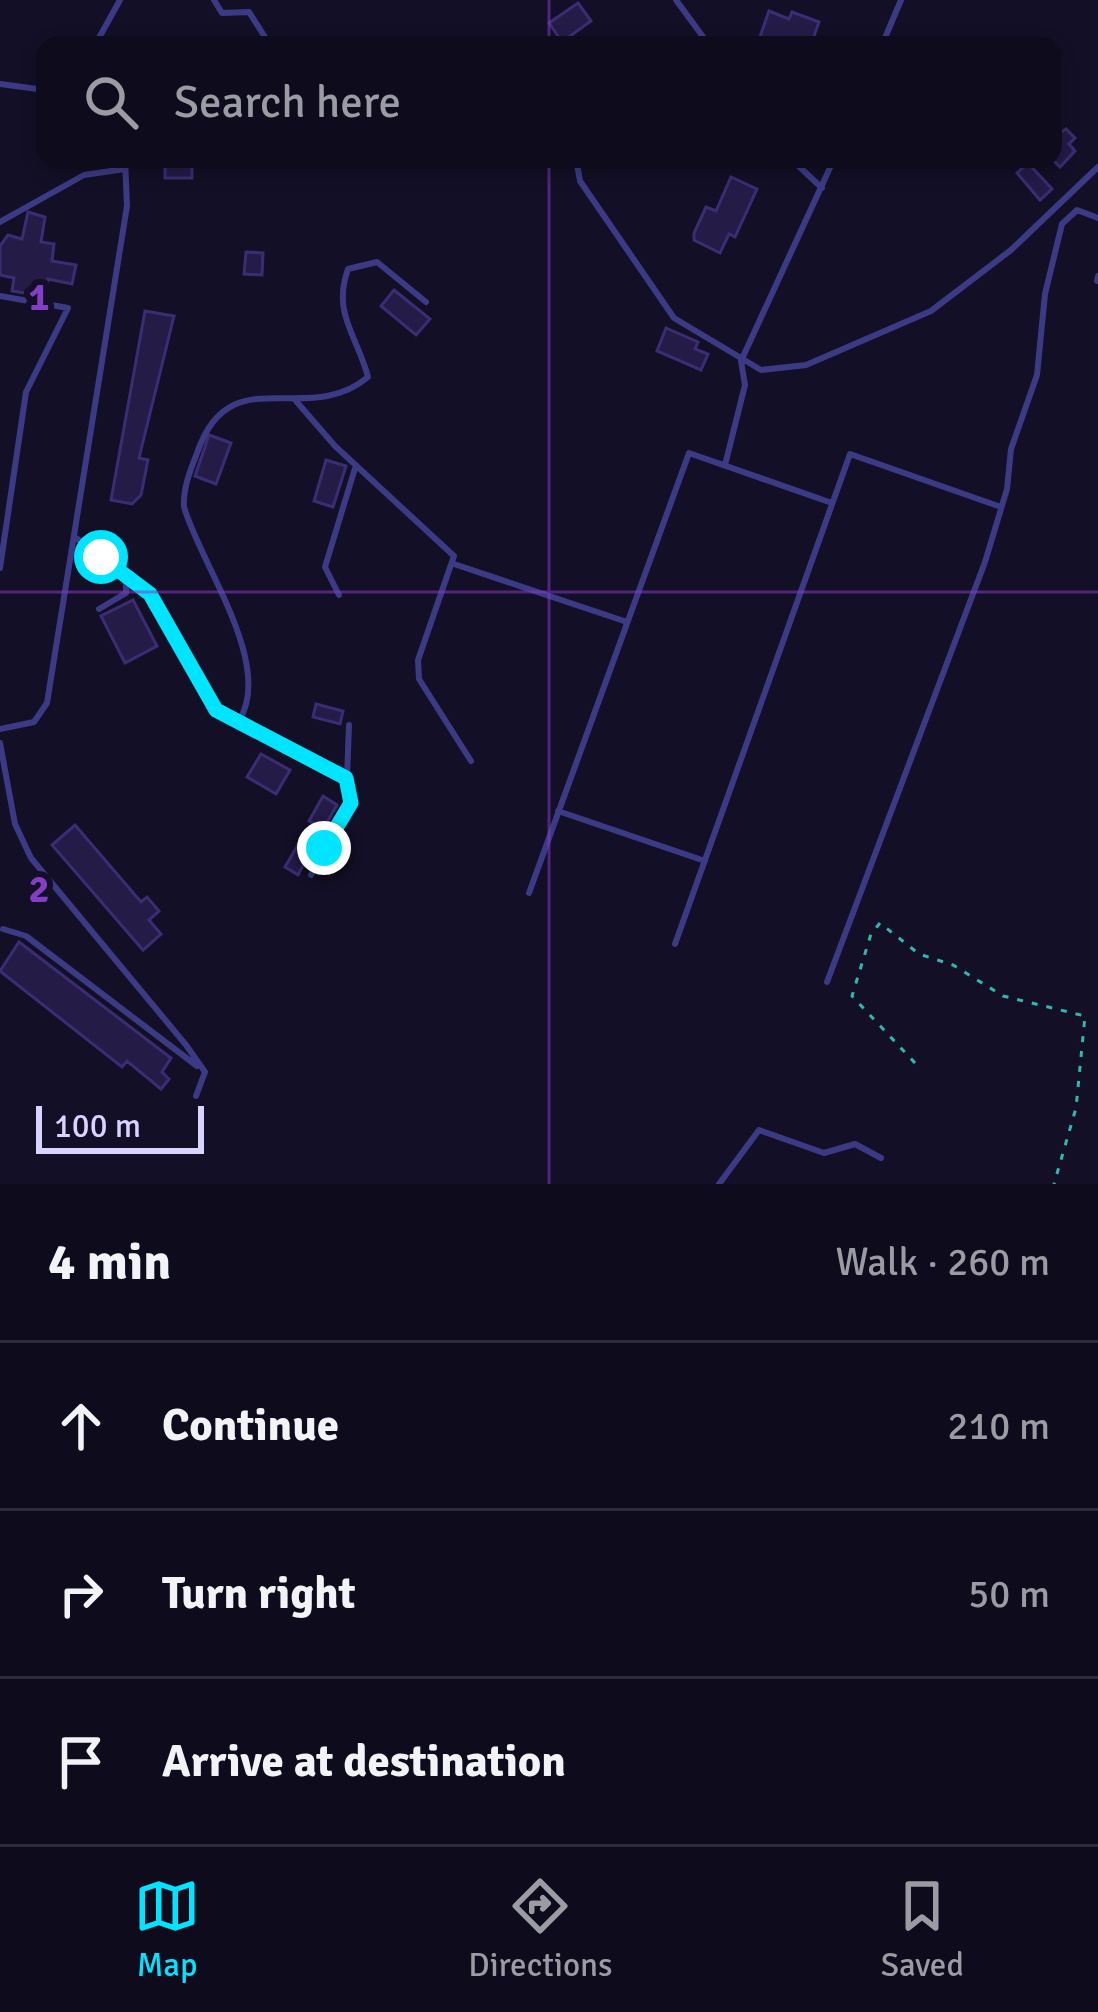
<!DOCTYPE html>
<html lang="en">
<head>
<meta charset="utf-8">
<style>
	:root { --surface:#0e0b1c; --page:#171425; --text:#f1f3f6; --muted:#9b9ba3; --line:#2e2b3b; --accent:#00e5ff }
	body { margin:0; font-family:Signika,sans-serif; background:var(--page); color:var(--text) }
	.scale { position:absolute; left:36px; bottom:30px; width:168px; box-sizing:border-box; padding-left:12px; border:6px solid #d9d4ff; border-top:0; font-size:33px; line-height:42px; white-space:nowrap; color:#d9d4ff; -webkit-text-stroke:9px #130f26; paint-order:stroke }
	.stop { position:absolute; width:36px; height:36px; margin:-27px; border:9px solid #00e5ff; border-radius:50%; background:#fff }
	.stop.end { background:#00e5ff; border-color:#fff; box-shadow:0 3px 12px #0008 }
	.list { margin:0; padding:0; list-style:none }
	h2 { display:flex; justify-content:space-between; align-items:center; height:156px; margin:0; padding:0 48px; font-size:51px }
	h2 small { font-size:39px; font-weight:400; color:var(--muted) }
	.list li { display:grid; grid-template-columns:78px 1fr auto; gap:36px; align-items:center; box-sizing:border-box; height:168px; padding:0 48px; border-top:3px solid var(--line) }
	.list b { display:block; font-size:45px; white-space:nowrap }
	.list em { font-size:39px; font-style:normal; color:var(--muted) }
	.icon { flex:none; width:66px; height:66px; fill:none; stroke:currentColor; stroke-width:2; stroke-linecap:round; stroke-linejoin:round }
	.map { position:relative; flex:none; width:1098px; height:1184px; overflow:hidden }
	.search { position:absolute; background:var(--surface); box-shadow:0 6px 18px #0003; left:36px; right:36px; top:36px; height:132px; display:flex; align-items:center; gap:30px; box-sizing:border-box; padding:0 42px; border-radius:24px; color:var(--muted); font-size:45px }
	.sheet { height:660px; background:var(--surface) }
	nav { display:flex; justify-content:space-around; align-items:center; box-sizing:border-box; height:168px; border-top:3px solid var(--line); background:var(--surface); font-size:33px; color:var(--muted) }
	nav a { display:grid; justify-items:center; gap:6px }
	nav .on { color:var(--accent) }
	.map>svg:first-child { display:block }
	.building { fill:#241b47; stroke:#3b2d73; stroke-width:3 }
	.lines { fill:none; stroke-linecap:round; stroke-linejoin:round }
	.path { stroke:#2fb8b0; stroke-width:3; stroke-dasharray:6 9; stroke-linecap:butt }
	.service { stroke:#3d3a85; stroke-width:6 }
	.route { stroke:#00e5ff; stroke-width:15 }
	.grid { fill:none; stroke:#843dc5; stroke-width:3; stroke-opacity:0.55 }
	.grid-label { font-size:39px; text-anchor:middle; font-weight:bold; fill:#843dc5; stroke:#130f26; stroke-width:12; stroke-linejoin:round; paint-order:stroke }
</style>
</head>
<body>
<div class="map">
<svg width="1098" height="1184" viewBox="0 0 1098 1184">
	<rect width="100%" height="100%" fill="#130f26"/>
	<path class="building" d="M 578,3 L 591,21 L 562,42 L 549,23 Z
		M 769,11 L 789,19 L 792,12 L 819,22 L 811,45 L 757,45 Z
		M 1066,129 L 1075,138 L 1069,144 L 1075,151 L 1060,167 L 1052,159 L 1053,137 Z
		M 165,160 L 192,161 L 192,178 L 165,178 Z
		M 1028,163 L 1052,189 L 1040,200 L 1017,173 Z
		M 731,177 L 757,189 L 735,237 L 729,234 L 720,253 L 694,240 L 694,233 L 706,207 L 716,211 Z
		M 28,212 L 45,217 L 41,242 L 54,244 L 52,261 L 76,265 L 72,284 L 48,279 L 45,296 L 12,291 L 14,278 L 0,275 L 0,246 L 8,235 L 22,239 Z
		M 246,252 L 263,253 L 262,275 L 244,274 Z
		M 394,290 L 430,319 L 416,335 L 381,306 Z
		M 145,311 L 174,316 L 139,458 L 148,460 L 141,495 L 132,504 L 111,500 Z
		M 666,328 L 698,342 L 695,349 L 708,354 L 701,370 L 657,351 Z
		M 209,435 L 231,443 L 216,484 L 195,476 Z
		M 326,460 L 346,466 L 333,507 L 314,501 Z
		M 133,600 L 157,646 L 125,663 L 101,616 Z
		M 316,704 L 343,711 L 340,724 L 313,717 Z
		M 261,754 L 290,770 L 276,794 L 247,777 Z
		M 323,796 L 337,805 L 323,829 L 309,821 Z
		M 75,825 L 141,902 L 147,897 L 159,911 L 149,920 L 161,934 L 143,950 L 52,845 Z
		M 299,843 L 311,850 L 298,875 L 285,867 Z
		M 19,942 L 171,1058 L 162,1072 L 169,1079 L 161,1089 L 127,1061 L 122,1067 L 0,971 Z"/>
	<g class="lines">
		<path class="path" d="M 915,1063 L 852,996 L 871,934 L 880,923 L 919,954 L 953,965 L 1003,996 L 1085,1016 L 1076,1108 L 1054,1184"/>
		<path class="service" d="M 214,0 L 222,13 L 249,12 L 270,45
			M 676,0 L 709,45
			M 95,45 L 120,0
			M 882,45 L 901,0
			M 0,84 L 45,90
			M 576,159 L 580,181 L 674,318 L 761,370 L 806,365 L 931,311 L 1011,250 L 1098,167
			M 791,159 L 822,188
			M 0,222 L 84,175 L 125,169
			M 1097,281 L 1098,276
			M 0,296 L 68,308 L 26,392 L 0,568
			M 296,401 L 335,446 L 454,556 L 418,660 L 419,679 L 471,761
			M 725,465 L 745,385 L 741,361 L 834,159
			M 76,538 L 150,594 L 207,699 L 216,710 L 240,719 C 273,662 200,563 184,507 C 183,488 190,471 197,453 C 230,356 306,429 368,377 C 357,335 332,314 348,269 L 377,262 L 426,302
			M 454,564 L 627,622
			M 339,595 L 325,567 L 356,465
			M 99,609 L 126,593 L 126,576
			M 240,719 L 347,778 L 351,803 L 311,875
			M 0,729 L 34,722 L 47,703 L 127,206 L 125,159
			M 0,743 L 15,824 L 31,858 L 186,1045 L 205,1072 L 196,1096
			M 347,778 L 349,725
			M 558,811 L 705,861
			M 529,893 L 689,453 L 832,503
			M 3,929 L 26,936 L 197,1066
			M 675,944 L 850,454 L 1001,507
			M 827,982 L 985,562 L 1007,489 L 1011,449 L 1037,375 L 1045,294 L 1062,224 L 1077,210 L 1098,218
			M 719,1184 L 759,1130 L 824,1153 L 855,1144 L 881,1158"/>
	</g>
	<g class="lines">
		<path class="route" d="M 101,557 L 150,594 L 216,710 L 346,778 L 351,803 L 324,848"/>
	</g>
	<path class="grid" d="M 549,0 L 549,45M 549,159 L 549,1184M 0,592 L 1098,592"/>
	<g class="grid-label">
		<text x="39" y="310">1</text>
		<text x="39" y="902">2</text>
	</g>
</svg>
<div class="scale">100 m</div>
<div class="stop" style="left:101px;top:557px"></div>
<div class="stop end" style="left:324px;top:848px"></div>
<div class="search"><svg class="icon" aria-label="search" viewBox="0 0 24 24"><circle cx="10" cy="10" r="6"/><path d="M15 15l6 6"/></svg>Search here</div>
</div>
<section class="sheet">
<h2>4 min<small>Walk · 260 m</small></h2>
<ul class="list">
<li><svg class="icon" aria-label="ahead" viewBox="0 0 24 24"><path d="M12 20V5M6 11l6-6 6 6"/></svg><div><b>Continue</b></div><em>210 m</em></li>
<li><svg class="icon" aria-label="right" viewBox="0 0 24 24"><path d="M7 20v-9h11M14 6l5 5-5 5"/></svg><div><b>Turn right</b></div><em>50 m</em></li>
<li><svg class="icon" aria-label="arrive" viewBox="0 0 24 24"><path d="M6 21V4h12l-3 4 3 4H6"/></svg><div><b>Arrive at destination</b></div></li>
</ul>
</section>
<nav>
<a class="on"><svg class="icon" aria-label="map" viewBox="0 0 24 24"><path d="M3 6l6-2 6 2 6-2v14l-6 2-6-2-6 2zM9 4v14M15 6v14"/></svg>Map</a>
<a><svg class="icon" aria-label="directions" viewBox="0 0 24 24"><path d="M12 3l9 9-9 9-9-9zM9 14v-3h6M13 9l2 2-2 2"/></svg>Directions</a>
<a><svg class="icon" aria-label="saved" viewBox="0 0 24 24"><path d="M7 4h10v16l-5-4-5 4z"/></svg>Saved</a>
</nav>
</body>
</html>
